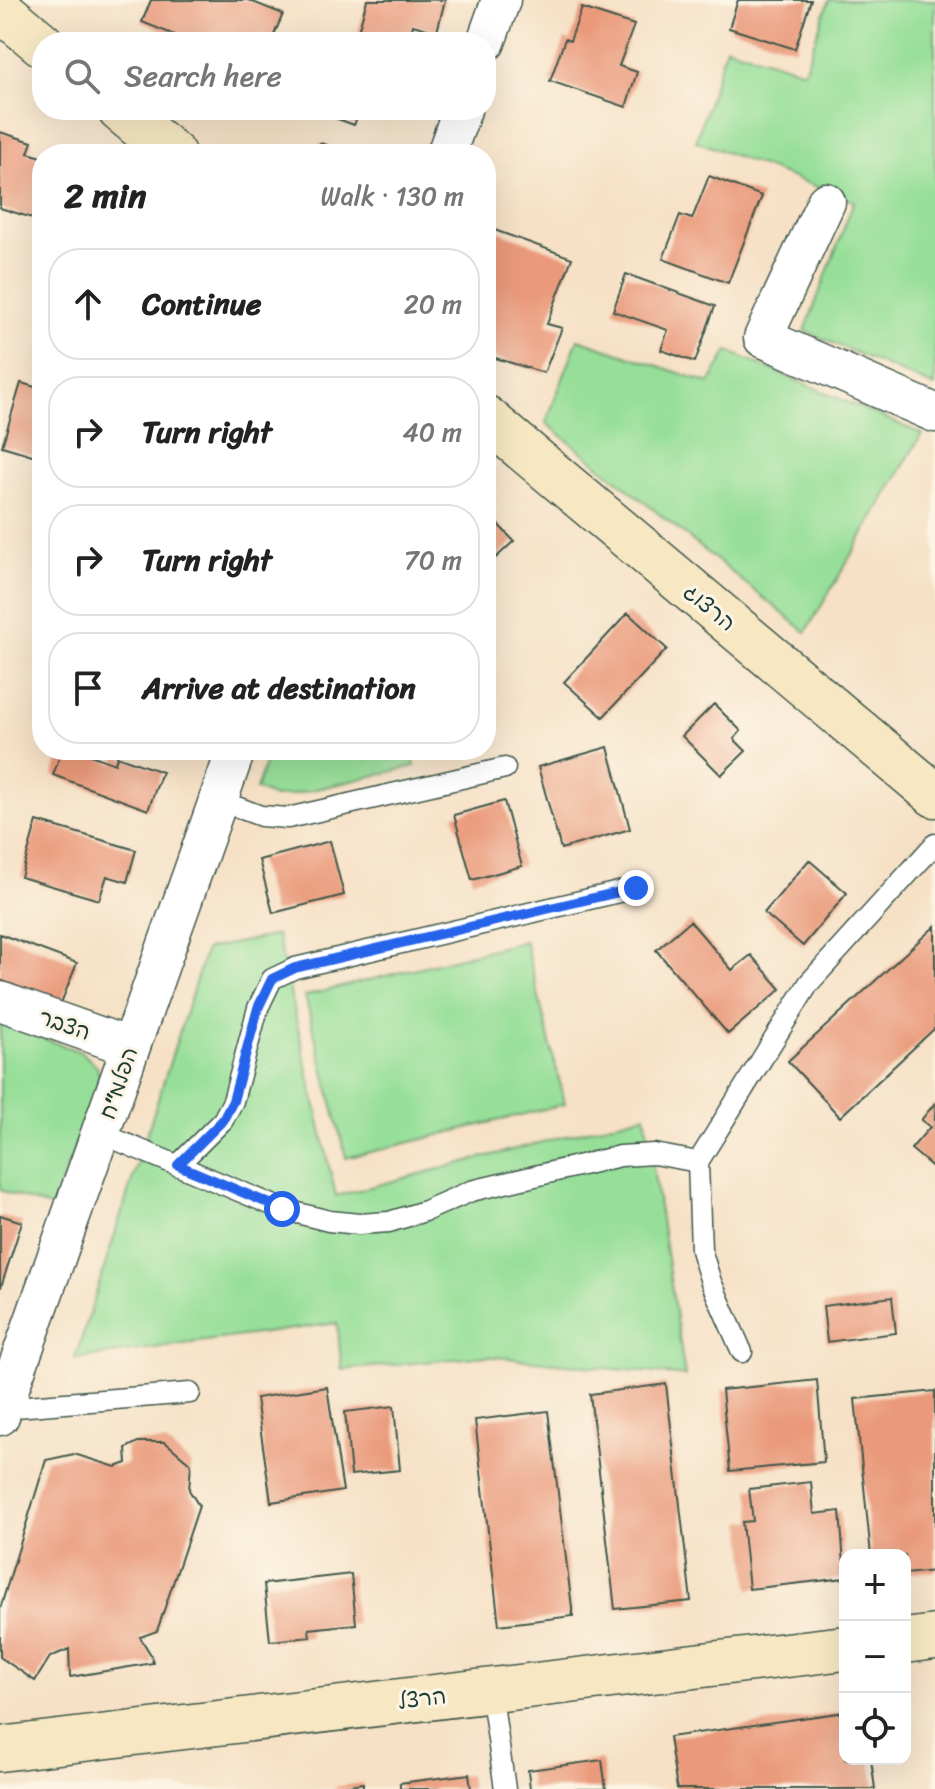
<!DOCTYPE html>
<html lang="en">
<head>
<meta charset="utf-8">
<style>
	:root { --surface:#fff; --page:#f2f2f2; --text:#222; --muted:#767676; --line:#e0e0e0 }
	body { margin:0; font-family:Sriracha,"Playpen Sans Hebrew",sans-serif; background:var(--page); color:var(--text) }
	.controls { position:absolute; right:24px; bottom:24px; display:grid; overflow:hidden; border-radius:16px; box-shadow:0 8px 32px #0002 }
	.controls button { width:72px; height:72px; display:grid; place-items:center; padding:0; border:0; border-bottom:2px solid var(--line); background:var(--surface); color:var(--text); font:40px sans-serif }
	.stop { position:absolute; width:24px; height:24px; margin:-18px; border:6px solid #2563eb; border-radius:50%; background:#fff }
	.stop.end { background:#2563eb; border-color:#fff; box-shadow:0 2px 8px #0008 }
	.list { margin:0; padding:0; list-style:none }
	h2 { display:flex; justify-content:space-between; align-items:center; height:104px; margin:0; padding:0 32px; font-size:34px }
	h2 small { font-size:26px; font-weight:400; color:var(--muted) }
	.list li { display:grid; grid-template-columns:52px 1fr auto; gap:24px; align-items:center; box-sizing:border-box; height:112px; margin:0 16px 16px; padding:0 16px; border:2px solid var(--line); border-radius:32px }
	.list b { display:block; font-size:30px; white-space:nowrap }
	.list em { font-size:26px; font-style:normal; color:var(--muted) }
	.icon { flex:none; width:44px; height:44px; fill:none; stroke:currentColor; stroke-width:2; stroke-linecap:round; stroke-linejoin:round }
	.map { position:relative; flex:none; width:935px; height:1789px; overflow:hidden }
	.search { position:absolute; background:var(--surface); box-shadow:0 8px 32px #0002; left:32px; top:32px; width:464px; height:88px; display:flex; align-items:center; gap:20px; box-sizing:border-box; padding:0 28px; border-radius:32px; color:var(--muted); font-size:30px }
	.panel { position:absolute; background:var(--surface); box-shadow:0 8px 32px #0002; left:32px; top:144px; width:464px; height:616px; border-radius:32px }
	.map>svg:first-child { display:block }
	.green { fill:#97df99; stroke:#5b8e66; stroke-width:2 }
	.building { fill:#ea9a7a }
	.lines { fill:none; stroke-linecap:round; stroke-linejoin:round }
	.lane-casing { stroke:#3f564a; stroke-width:23 }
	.street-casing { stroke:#3f564a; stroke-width:41 }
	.secondary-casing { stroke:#3f564a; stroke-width:47 }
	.lane { stroke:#fff; stroke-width:20 }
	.street { stroke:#fff; stroke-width:38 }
	.secondary { stroke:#f7e8c3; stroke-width:44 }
	.route { stroke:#2563eb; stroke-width:10 }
	.labels { text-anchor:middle; stroke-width:6; stroke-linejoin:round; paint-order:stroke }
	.street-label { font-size:22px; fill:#1f3d34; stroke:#fcf5e5 }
</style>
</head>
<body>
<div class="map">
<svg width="935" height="1789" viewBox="0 0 935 1789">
	<rect width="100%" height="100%" fill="#fcf5e5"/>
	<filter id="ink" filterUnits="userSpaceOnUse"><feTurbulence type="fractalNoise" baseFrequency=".0125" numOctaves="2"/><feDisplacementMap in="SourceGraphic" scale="16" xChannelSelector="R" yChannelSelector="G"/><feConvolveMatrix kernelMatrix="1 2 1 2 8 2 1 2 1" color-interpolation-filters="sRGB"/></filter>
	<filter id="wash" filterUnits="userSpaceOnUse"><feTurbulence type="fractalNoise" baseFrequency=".006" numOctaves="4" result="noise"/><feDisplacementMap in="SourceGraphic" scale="32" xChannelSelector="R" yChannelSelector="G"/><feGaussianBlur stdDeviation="1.8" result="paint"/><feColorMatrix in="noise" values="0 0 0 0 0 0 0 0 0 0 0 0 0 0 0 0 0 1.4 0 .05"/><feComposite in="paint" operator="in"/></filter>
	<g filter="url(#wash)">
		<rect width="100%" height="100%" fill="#f6e1c6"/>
		<path class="green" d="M 829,0 L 935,0 L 935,387 L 805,331 L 854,201 L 696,141 L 726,47 L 804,71 Z
			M 578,339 L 709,383 L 728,351 L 922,434 L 806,632 L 546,423 Z
			M 270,750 L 411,750 L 415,766 L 291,795 L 274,797 L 256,789 Z
			M 277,935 L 336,1196 L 645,1115 L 685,1376 L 486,1356 L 342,1370 L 337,1323 L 75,1359 L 206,949 Z
			M 525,941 L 565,1104 L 346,1158 L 305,996 Z
			M 0,1023 L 81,1052 L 97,1066 L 100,1080 L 52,1208 L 0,1190 Z"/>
		<g id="blocks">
			<path class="building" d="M 151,0 L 248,0 L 283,14 L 271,42 L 192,42 L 142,22 Z
				M 367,0 L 445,0 L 437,32 L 413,25 L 409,42 L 355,42 Z
				M 738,0 L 811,0 L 795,49 L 729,28 Z
				M 582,8 L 634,25 L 619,66 L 637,72 L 626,107 L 550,81 L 565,39 L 570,41 Z
				M 313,110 L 360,110 L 354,125 Z
				M 0,132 L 32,142 L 28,153 L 42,157 L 42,221 L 0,208 Z
				M 320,143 L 350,153 L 350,154 L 316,154 Z
				M 709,176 L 762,196 L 728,283 L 663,259 L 680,215 L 692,219 Z
				M 489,228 L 572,258 L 547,324 L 562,328 L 544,373 L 489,356 L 493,341 L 486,338 L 486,304 L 489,294 L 486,292 L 486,238 Z
				M 626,274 L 715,306 L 695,362 L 661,350 L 668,330 L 613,311 Z
				M 21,383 L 42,389 L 42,458 L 2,446 Z
				M 486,512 L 514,541 L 486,567 Z
				M 628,613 L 667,649 L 603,717 L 564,682 Z
				M 714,704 L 741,731 L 734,739 L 746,751 L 721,775 L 682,736 Z
				M 608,747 L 630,829 L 561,849 L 538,767 Z
				M 62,750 L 77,750 L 115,764 L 117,756 L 162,772 L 148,810 L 53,775 Z
				M 504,801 L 522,866 L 472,880 L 454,815 Z
				M 37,821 L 136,850 L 127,882 L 107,876 L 99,900 L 21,877 Z
				M 330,841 L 344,895 L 273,913 L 259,860 Z
				M 809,860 L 847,893 L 803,946 L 764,913 Z
				M 690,921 L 732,970 L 751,955 L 781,989 L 728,1034 L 656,950 Z
				M 935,926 L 935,1028 L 840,1117 L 788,1061 Z
				M 0,934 L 77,963 L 61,1003 L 0,980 Z
				M 935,1103 L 935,1169 L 911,1149 L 930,1127 L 921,1120 Z
				M 0,1215 L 22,1222 L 1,1287 L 0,1287 Z
				M 892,1297 L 896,1333 L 827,1342 L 823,1306 Z
				M 817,1380 L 824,1462 L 730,1471 L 722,1390 Z
				M 666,1384 L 691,1601 L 615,1609 L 590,1394 Z
				M 327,1387 L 343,1491 L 271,1502 L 256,1398 Z
				M 935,1391 L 935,1571 L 905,1574 L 905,1555 L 871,1555 L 855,1399 Z
				M 394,1406 L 400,1470 L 351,1475 L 345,1412 Z
				M 548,1411 L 573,1616 L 499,1625 L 475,1420 Z
				M 138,1442 L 165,1442 L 191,1464 L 189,1490 L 199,1506 L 157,1631 L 140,1637 L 151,1655 L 153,1663 L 70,1677 L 69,1649 L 50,1657 L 35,1681 L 0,1657 L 0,1609 L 46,1460 L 74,1454 L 116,1467 L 127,1463 L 126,1448 Z
				M 811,1482 L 814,1514 L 840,1511 L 845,1578 L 749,1589 L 742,1522 L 753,1521 L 749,1489 Z
				M 351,1574 L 356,1624 L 309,1629 L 310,1637 L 270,1641 L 264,1584 Z
				M 845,1712 L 845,1759 L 871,1759 L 875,1789 L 677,1789 L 669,1737 Z
				M 602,1760 L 606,1789 L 530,1789 L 528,1770 Z
				M 469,1774 L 471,1789 L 400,1789 L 400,1783 Z
				M 363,1783 L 363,1789 L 335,1789 L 335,1787 Z"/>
		</g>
	</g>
	<g filter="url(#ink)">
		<use href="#blocks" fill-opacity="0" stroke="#3f564a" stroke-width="2"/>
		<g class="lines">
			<g class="lane-casing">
				<path id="lane" d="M 218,800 L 261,816 L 288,818 L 505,768
					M 100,1133 L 282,1209 L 329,1221 L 359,1224 L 389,1222 L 425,1211 L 471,1191 L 620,1156 L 654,1154 L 698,1162 L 701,1250 L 711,1282 L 742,1352
					M 698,1162 L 809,983 L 935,844
					M 178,1165 L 223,1120 L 233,1101 L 258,1008 L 272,979 L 295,968 L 636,888
					M 3,1408 L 190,1393
					M 491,1690 L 505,1789"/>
			</g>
			<g class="street-casing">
				<path id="street" d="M 486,42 L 501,0
					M 446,154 L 462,110
					M 826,202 L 763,338 L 935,413
					M 0,1001 L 130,1047
					M 0,1416 L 236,750"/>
			</g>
			<g class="secondary-casing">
				<path id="secondary" d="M 0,9 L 42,44
					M 120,110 L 173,154
					M 486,418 L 935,795
					M 905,1641 L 935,1637
					M 0,1749 L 845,1648"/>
			</g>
			<use href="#lane" class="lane"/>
			<use href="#street" class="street"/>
			<use href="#secondary" class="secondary"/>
		</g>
	</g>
	<g class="lines" filter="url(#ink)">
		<path class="route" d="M 282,1209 L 178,1165 L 223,1120 L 233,1101 L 258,1008 L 272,979 L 295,968 L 636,888"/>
	</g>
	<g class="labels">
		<g class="street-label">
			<text transform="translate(710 607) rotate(40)" y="8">הרצוג</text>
			<text transform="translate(65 1024) rotate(19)" y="8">הצבר</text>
			<text transform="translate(118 1083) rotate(-71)" y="8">הפלמ"ח</text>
			<text transform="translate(422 1698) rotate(-7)" y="8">הרצל</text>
		</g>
	</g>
</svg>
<div class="controls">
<button>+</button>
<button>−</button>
<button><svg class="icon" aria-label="locate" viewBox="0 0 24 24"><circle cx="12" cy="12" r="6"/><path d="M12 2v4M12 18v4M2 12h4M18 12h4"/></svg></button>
</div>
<div class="stop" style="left:282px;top:1209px"></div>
<div class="stop end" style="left:636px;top:888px"></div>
<div class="search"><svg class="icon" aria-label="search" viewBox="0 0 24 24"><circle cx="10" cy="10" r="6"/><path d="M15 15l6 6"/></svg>Search here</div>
<section class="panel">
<h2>2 min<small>Walk · 130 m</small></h2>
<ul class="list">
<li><svg class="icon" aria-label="ahead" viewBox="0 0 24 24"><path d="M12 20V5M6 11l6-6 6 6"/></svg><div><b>Continue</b></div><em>20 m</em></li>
<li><svg class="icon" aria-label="right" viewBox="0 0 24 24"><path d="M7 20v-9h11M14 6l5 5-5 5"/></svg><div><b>Turn right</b></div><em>40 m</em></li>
<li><svg class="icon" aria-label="right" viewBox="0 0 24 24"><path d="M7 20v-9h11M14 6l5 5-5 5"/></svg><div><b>Turn right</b></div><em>70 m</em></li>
<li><svg class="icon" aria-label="arrive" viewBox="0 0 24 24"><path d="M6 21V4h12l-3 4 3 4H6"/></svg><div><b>Arrive at destination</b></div></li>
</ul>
</section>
</div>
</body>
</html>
